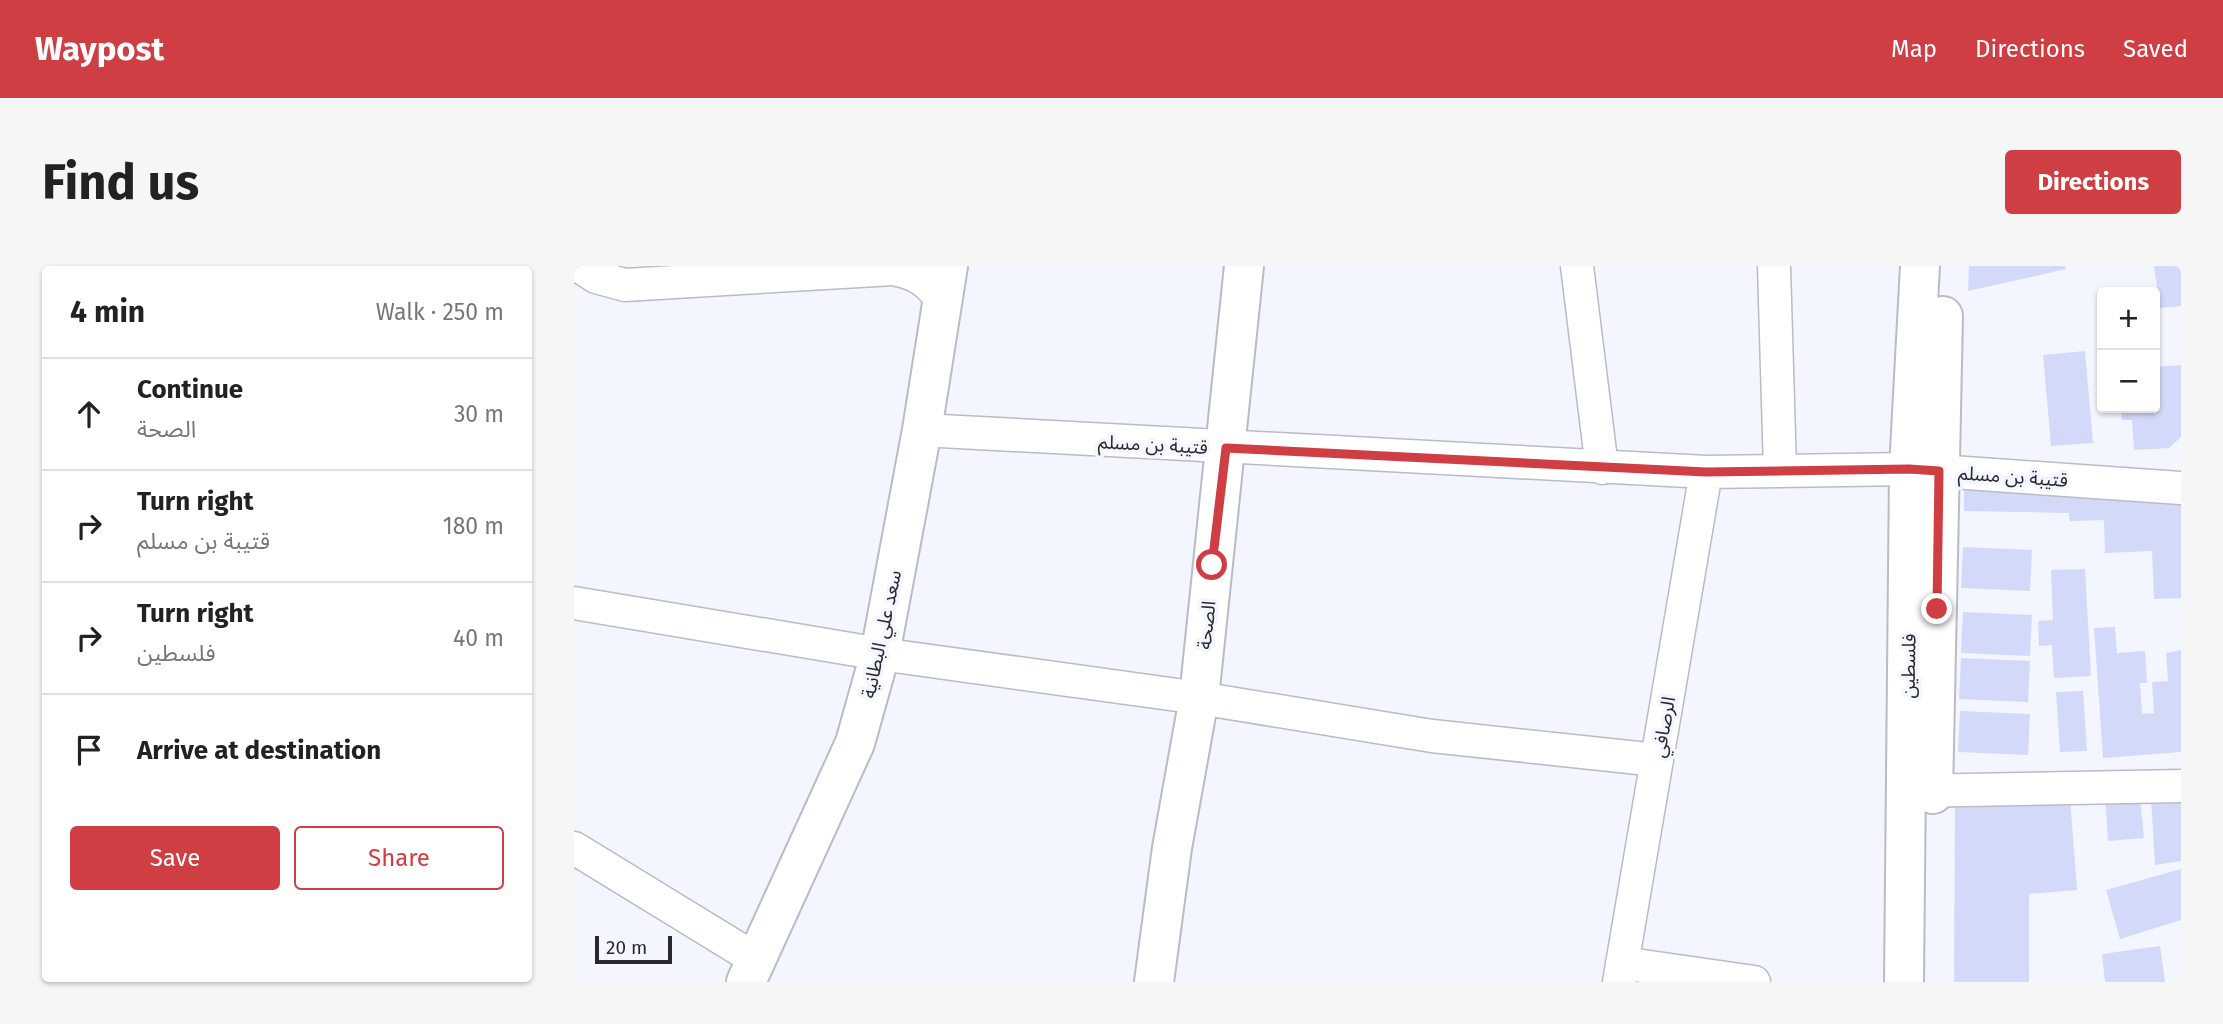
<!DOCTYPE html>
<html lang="en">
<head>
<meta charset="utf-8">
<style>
	:root { --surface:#fff; --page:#f6f6f6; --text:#222; --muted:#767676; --line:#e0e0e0; --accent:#ce3e43 }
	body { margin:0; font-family:"Fira Sans","Noto Sans Arabic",sans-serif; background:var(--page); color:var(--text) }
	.controls { position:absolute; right:21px; top:21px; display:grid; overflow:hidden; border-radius:7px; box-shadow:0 2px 5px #0004 }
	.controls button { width:63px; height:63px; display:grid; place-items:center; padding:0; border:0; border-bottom:2px solid var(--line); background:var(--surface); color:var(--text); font:35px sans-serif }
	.scale { position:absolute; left:21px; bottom:18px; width:77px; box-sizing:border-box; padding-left:7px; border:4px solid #28292d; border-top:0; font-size:19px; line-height:24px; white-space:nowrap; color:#28292d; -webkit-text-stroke:5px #f3f5ff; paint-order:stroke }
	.stop { position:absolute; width:21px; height:21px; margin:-16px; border:5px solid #ce3e43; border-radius:50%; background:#fff }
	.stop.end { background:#ce3e43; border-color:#fff; box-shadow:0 2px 7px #0008 }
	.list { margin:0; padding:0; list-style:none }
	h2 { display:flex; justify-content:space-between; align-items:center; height:91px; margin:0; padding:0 28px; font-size:30px }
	h2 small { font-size:23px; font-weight:400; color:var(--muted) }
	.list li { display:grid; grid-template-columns:46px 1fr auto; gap:21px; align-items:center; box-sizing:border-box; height:112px; padding:0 28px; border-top:2px solid var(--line) }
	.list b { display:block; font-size:26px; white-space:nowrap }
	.list p { margin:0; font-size:23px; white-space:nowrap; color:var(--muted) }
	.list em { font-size:23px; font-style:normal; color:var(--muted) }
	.actions { display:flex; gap:14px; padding:21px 28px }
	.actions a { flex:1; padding:16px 0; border:2px solid var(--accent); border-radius:7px; text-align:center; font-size:24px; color:var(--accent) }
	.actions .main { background:var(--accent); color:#fff }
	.icon { flex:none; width:38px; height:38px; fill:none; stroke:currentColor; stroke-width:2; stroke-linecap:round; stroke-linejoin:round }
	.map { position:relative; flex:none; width:1607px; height:716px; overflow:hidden; border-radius:7px }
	header { display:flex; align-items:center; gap:42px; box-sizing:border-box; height:98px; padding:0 35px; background:var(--accent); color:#fff }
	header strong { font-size:33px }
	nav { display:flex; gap:38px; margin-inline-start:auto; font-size:24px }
	.intro { display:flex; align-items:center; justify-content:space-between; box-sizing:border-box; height:168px; padding:0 42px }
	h1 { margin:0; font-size:49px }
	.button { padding:18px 32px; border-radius:7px; background:var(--accent); color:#fff; font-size:24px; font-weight:700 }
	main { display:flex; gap:42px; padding:0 42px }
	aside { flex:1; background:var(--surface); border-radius:7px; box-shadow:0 2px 5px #0004 }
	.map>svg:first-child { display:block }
	.building { fill:#d3daf9 }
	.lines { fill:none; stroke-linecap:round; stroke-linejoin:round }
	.minor-casing { stroke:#b9bbc7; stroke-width:35 }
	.major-casing { stroke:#b9bbc7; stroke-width:42 }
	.minor { stroke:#fff; stroke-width:32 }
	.major { stroke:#fff; stroke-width:38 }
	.route { stroke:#ce3e43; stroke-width:9 }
	.labels { text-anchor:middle; stroke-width:7; stroke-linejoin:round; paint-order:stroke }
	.street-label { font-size:19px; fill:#28292d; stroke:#f3f5ff }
</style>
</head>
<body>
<header>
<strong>Waypost</strong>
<nav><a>Map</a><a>Directions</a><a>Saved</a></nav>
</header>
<div class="intro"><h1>Find us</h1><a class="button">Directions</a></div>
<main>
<aside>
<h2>4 min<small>Walk · 250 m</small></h2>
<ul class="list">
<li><svg class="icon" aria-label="ahead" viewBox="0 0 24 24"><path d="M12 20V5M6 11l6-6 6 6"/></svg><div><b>Continue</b><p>الصحة</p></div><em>30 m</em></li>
<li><svg class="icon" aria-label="right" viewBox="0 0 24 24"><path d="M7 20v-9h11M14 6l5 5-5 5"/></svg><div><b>Turn right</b><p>قتيبة بن مسلم</p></div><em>180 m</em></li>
<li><svg class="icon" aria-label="right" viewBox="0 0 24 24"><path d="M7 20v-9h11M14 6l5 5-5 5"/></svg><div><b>Turn right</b><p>فلسطين</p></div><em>40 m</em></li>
<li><svg class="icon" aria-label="arrive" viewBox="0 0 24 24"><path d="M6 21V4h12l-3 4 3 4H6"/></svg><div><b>Arrive at destination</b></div></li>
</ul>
<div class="actions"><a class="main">Save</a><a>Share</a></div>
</aside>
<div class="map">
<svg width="1607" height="716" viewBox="0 0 1607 716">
	<rect width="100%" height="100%" fill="#f3f5ff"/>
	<path class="building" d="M 1395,0 L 1491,0 L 1492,3 L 1394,25 Z
		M 1580,0 L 1607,0 L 1607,40 L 1586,42 Z
		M 1511,85 L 1519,177 L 1477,180 L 1469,89 Z
		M 1607,99 L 1607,171 L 1595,182 L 1560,184 L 1558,154 L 1548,154 L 1547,142 L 1581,142 L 1581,101 Z
		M 1390,218 L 1607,228 L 1607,332 L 1580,333 L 1578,285 L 1531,287 L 1530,254 L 1496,255 L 1495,247 L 1390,245 Z
		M 1389,281 L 1458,284 L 1456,325 L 1387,322 Z
		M 1511,303 L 1517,410 L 1480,412 L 1478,379 L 1465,380 L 1464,355 L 1479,354 L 1477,304 Z
		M 1389,346 L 1458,349 L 1456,390 L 1387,387 Z
		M 1541,361 L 1543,387 L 1571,385 L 1573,417 L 1566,417 L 1568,448 L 1580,447 L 1578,416 L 1594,415 L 1592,387 L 1607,384 L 1607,486 L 1529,492 L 1520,362 Z
		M 1387,392 L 1456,395 L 1454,436 L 1385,433 Z
		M 1509,425 L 1513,485 L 1486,486 L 1482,426 Z
		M 1386,445 L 1456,448 L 1454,489 L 1384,486 Z
		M 1531,530 L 1566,530 L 1570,572 L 1534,575 Z
		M 1607,530 L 1607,595 L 1581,599 L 1577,532 Z
		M 1496,533 L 1503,624 L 1455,628 L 1455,716 L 1380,716 L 1381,537 Z
		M 1607,603 L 1607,654 L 1546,673 L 1532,624 Z
		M 1586,680 L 1591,716 L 1531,716 L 1528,688 Z"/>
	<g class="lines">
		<g class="minor-casing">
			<path id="minor" d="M 5,0 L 22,11 L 51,19 L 319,3 C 342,7 357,16 369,38
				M 1003,0 L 1028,202
				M 1200,0 L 1206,205
				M 348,164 L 1132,206 L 1335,203 L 1607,222
				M 0,337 L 306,388 L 625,432 L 858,470 L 1083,494
				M 1335,525 L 1607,520
				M 0,582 L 183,694
				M 1048,697 L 1180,716
				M 1045,716 L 1132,206"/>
		</g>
		<g class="major-casing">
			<path id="major" d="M 1359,528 L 1369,50
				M 172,716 L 281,477 L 306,388 L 348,164 L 374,0
				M 580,716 L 598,582 L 625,432 L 670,0
				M 1330,716 L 1335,203 L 1346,0"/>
		</g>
		<use href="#minor" class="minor"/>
		<use href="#major" class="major"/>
	</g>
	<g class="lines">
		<path class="route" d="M 638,299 L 652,182 L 1132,206 L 1335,203 L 1365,205 L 1363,343"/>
	</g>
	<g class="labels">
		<g class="street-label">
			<text transform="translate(579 178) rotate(3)" y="7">قتيبة بن مسلم</text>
			<text transform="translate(1439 210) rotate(4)" y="7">قتيبة بن مسلم</text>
			<text transform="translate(632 359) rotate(-84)" y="7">الصحة</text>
			<text transform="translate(307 368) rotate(-78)" y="7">سعد علي البطانية</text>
			<text transform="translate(1334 400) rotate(-89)" y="7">فلسطين</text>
			<text transform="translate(1089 461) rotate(-80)" y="7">الرصافي</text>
		</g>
	</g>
</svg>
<div class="controls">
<button>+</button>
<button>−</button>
</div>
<div class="scale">20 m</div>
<div class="stop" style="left:638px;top:299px"></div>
<div class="stop end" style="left:1363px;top:343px"></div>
</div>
</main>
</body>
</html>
